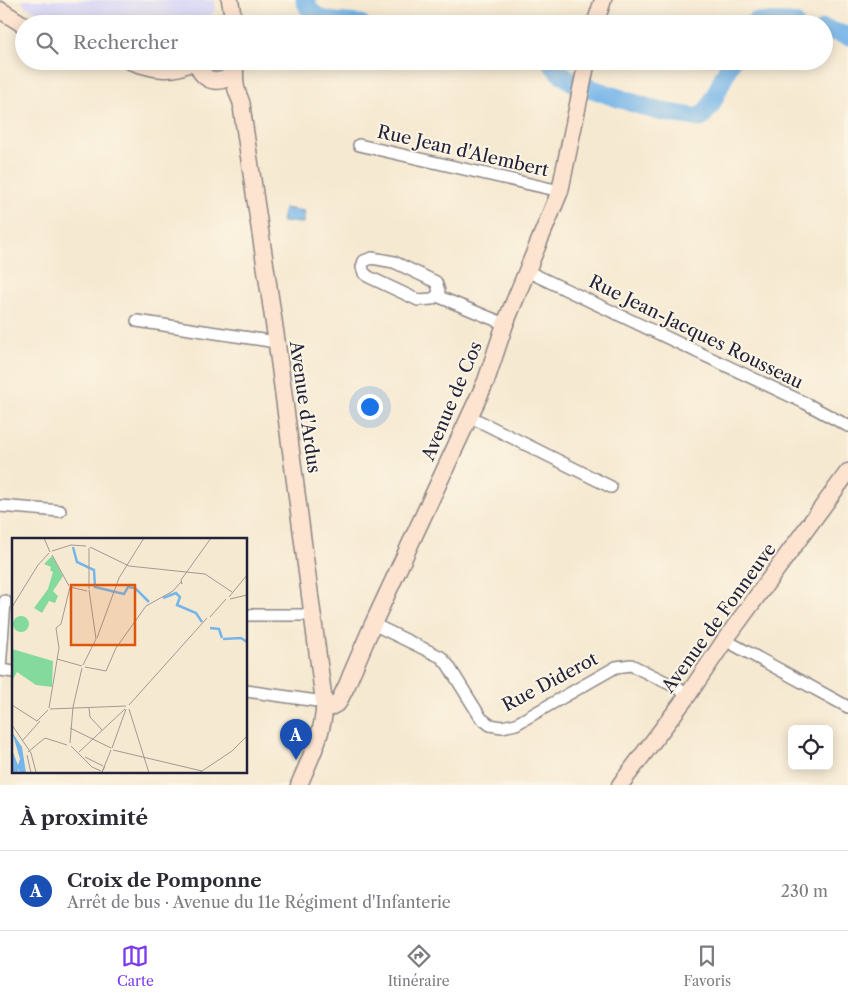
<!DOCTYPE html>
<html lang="fr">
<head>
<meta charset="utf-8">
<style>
	:root { --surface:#fff; --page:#f2f2f3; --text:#2b2b33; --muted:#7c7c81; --line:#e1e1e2; --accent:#7c3aed }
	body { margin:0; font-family:"Libre Caslon Text",serif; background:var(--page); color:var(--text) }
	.controls { position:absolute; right:15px; bottom:15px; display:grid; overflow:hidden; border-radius:8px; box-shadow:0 2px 12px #0003 }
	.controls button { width:45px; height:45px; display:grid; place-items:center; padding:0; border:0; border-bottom:1px solid var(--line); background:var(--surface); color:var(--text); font:25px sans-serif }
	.you { position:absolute; left:369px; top:406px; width:18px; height:18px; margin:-12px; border:4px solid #fff; border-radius:50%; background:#1a73e8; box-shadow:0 0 0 8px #1a73e833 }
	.badge { display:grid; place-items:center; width:32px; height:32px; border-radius:50%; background:var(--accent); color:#fff; font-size:16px; font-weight:700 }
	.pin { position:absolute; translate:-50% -41px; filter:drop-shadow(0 1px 2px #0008) }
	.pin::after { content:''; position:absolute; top:26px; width:18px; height:15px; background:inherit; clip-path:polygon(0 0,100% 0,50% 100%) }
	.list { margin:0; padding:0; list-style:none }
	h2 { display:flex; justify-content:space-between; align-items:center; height:65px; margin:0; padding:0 20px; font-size:21px }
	h2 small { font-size:16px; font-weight:400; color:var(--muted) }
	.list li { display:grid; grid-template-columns:32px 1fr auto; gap:15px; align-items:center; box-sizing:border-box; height:80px; padding:0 20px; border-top:1px solid var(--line) }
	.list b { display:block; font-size:19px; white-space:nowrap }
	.list p { margin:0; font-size:16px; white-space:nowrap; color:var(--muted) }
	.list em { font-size:16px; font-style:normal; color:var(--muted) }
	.icon { flex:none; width:28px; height:28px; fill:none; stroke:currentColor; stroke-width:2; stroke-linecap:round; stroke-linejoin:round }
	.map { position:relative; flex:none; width:848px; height:785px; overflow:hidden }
	.search { position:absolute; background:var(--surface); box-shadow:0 2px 12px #0003; left:15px; right:15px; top:15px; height:55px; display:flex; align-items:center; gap:12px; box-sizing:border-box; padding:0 18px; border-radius:28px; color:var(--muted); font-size:19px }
	.sheet { height:145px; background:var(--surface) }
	nav { display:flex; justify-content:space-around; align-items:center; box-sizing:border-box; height:70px; border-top:1px solid var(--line); background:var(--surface); font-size:14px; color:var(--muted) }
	nav a { display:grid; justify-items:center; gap:2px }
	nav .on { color:var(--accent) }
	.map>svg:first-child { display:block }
	.built { fill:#d8d7f8 }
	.water { fill:#76b5e9; stroke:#4c6c92 }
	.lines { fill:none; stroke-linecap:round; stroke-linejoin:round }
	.river { stroke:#76b5e9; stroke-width:19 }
	.street-casing { stroke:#8c8686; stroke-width:14 }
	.secondary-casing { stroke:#8c8686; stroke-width:19 }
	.street { stroke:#fff; stroke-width:11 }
	.secondary { stroke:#fde4d0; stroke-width:16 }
	.labels { text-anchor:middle; stroke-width:4; stroke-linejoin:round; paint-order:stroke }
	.street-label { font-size:18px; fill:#22223b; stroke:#fcf5e5 }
	.inset-river { fill:none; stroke:#76b5e9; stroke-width:2.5 }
	.inset-road { fill:none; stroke:#a19995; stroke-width:1 }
	.view { fill:#de560e; fill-opacity:0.15; stroke:#de560e; stroke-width:2.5 }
	.inset-edge { fill:none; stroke:#22223b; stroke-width:2.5 }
</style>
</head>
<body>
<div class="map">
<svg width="848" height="785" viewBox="0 0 848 785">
	<rect width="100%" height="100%" fill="#fcf5e5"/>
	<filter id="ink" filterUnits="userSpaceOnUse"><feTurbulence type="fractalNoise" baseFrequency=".02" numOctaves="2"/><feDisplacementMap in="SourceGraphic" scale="10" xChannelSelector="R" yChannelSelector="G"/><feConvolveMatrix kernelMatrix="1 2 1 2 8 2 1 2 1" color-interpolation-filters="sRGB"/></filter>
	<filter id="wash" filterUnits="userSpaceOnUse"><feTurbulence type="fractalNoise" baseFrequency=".0096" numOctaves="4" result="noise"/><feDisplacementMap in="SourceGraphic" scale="20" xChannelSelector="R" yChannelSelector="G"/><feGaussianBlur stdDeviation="1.12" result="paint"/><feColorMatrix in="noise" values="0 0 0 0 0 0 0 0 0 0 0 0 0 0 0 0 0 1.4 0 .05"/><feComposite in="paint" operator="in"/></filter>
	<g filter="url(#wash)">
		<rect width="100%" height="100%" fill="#f6e9d1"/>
		<path class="built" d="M 22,0 L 215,0 L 215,8 L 208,24 L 77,24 L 26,7 Z"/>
		<path class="water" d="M 284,208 L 304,211 L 303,223 L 282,222 Z"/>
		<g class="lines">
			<path class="river" d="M 305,0 C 307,4 308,8 311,11 C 322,25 345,22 361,24
				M 753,24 L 755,22 L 788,23 L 795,24
				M 824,29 L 848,36
				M 550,61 L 559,72 L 573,82 L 621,99 L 658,111 L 700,118 L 710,107 L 731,61"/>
		</g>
	</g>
	<g filter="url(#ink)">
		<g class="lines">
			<g class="street-casing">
				<path id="street" d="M 359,145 L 560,191
					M 372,258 L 394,262 L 436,282 L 439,291 L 437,296 L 432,299 L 418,300 L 369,277 L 364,273 L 362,267 L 364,261 Z
					M 528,271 L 533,274 L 805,403 L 848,426
					M 437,296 L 505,324
					M 137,321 L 276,342
					M 469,416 L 611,487
					M 0,506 L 60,511
					M 246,615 L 313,615
					M 373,624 L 441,657 L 448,665 L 481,718 L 490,725 L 502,727 L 516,724 L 616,667 L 631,665 L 678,688 L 688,695
					M 725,640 L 848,707
					M 0,669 L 5,601
					M 0,670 L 14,672
					M 246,691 L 324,702"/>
			</g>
			<g class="secondary-casing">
				<path id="secondary" d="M 230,0 L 233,17 L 232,24
					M 0,10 L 24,25
					M 595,24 L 603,0
					M 130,61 C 150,68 173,75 192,61
					M 197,61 C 200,86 232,88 236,63
					M 235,67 C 235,77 234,85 238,94 C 240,100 243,103 242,110 L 276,337 L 324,702 C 326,728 309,761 299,785
					M 325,710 L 338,703 L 347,685 L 351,675 L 373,624 L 486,381 L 505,324 L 560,191 L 587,61
					M 620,785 L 688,695 L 725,640 L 848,472"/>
			</g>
			<use href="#street" class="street"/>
			<use href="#secondary" class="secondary"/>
		</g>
	</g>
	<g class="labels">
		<g class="street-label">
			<text transform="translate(463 151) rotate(13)" y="6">Rue Jean d'Alembert</text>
			<text transform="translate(696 332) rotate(26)" y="6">Rue Jean-Jacques Rousseau</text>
			<text transform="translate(452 401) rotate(-67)" y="6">Avenue de Cos</text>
			<text transform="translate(305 407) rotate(82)" y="6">Avenue d'Ardus</text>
			<text transform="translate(719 618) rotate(-54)" y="6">Avenue de Fonneuve</text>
			<text transform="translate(550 682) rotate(-28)" y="6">Rue Diderot</text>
		</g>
	</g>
	<g transform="translate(12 538)">
		<rect width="235" height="235" fill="#f6e9d1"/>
		<path d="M 40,18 L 51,38 L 41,53 L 46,58 L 43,65 L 37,63 L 30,75 L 22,70 L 36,51 L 41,34 L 38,32 L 39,29 L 32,26 ZM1 86a8 8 0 1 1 16 0a8 8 0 1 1-16 0ZM 0,111 L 41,123 L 40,149 L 24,147 L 5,134 L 0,143 Z" fill="#84d99c"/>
		<path d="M 0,194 L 10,209 L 14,235 L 8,235 L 6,230 L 7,235 L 0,235 L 0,212 L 6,227 L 8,221 Z" fill="#76b5e9"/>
		<path class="inset-river" d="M 61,9 L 65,24 L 82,32 L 83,49 L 112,56 L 116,49 L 123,50 L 137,64M 151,60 L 164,55 L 168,59 L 165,67 L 184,75 L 190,84M 198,90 L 207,91 L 210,100M 211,101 L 229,100 L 235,104"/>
		<path class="inset-road" d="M 32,0 L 38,14M 78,9 L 117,28 L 193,36 L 220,54M 77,10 L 77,51M 40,13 L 59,7 L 74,8M 40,17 L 57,48M 168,44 L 170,46 L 169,42 L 199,0M 58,49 L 75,53M 217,59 L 235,37M 218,61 L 235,57M 0,69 L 26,27 L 37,15M 198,79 L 214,61M 85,100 L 107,40 L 132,0M 45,121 L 70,128M 71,127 L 84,101 L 77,52M 73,129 L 94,133 L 104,110 L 134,68 L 161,53 L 168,45M 0,167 L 25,183 L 36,172M 117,167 L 195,80M 61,169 L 70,130M 37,170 L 47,110 L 44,90 L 49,86 L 58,49M 77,170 L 78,179 L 90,192M 38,171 L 114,168M 117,171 L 137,235M 0,187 L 19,215 L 24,234M 58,190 L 99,210M 11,202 L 28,183M 58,205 L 61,169M 59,208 L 80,229 L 89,233M 100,210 L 114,171M 101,212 L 190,233M 16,214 L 33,200 L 55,207M 67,214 L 113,171M 15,217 L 19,235M 73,219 L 91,228M 93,228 L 90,234 L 99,212M 187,235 L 220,213 L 235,198"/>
		<path class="view" d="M 59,47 L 123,47 L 123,107 L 59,107 Z"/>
		<rect width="235" height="235" class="inset-edge"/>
	</g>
</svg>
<div class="controls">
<button><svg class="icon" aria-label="locate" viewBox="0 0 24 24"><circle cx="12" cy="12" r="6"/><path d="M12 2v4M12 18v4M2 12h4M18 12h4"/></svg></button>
</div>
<div class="you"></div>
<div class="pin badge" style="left:296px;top:760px;background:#1a4fb4">A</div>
<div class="search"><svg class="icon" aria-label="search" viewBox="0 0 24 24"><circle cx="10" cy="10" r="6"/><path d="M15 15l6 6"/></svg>Rechercher</div>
</div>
<section class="sheet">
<h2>À proximité<small></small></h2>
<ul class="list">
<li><span class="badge" style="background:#1a4fb4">A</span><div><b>Croix de Pomponne</b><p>Arrêt de bus · Avenue du 11e Régiment d'Infanterie</p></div><em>230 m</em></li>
</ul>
</section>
<nav>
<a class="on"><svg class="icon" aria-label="map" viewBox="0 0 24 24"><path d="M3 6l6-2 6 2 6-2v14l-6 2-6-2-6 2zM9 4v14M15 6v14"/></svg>Carte</a>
<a><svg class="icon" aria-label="directions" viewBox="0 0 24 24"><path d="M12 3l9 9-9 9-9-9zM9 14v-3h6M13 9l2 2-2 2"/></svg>Itinéraire</a>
<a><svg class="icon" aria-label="saved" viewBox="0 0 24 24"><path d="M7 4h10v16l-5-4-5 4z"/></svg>Favoris</a>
</nav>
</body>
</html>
